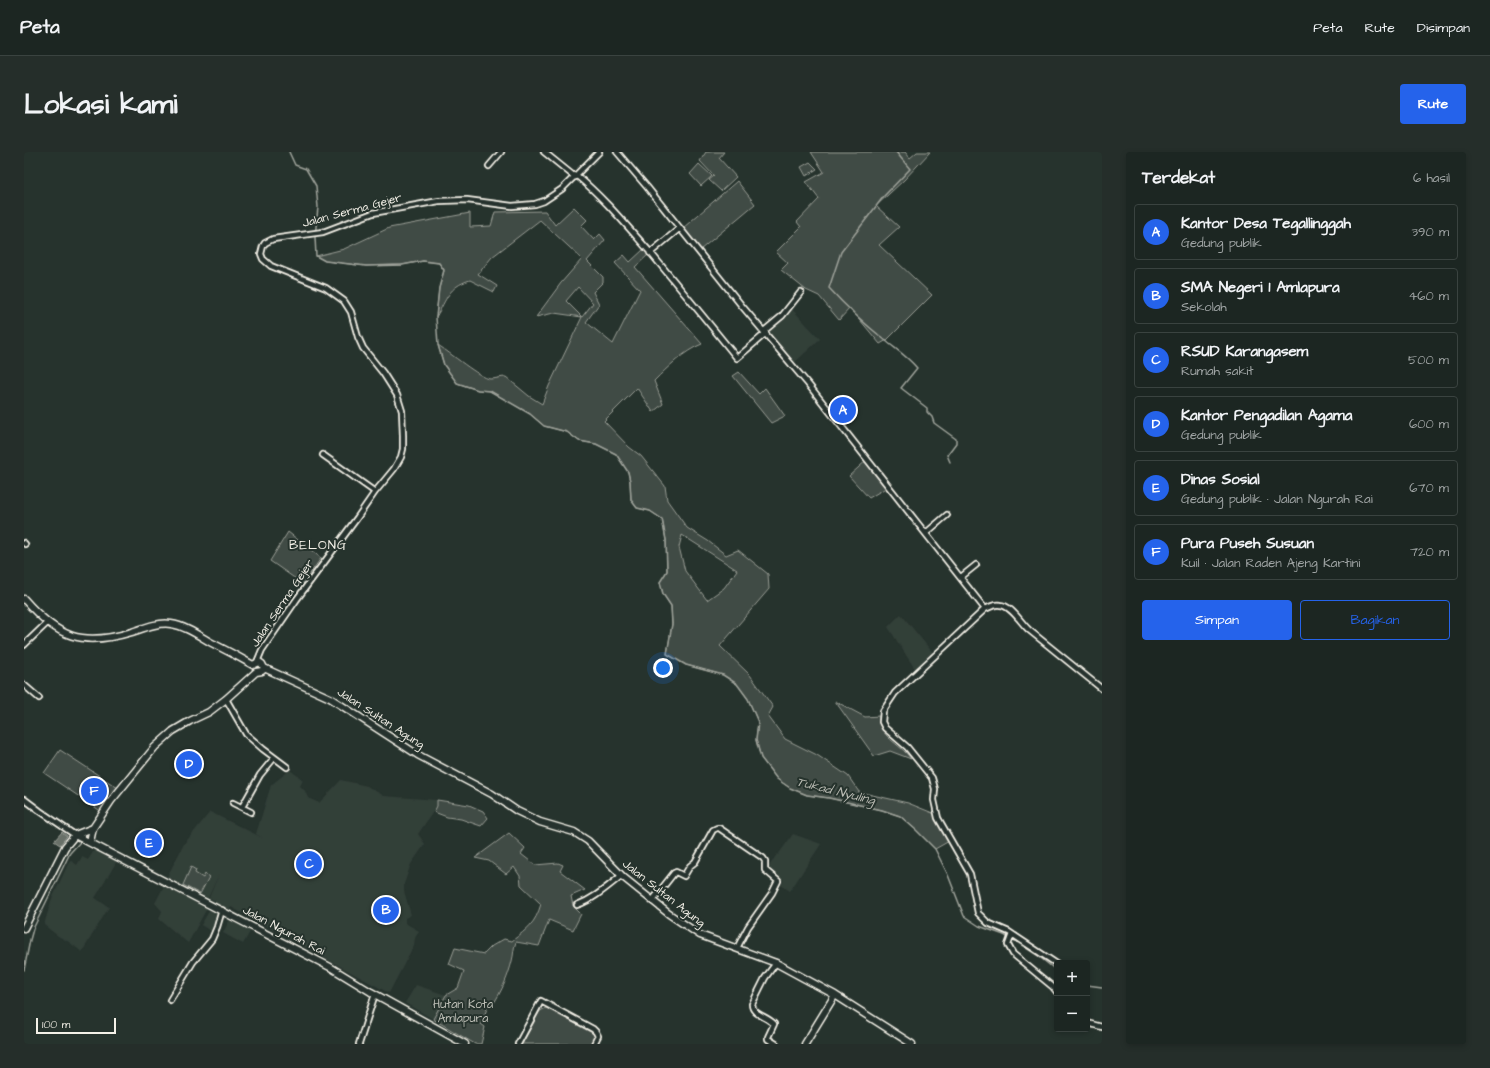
<!DOCTYPE html>
<html lang="id">
<head>
<meta charset="utf-8">
<style>
	:root { --surface:#1c2622; --page:#252e2a; --text:#f1f3f6; --muted:#a0a5a5; --line:#3a4340; --accent:#2563eb }
	body { margin:0; font-family:"Architects Daughter",sans-serif; background:var(--page); color:var(--text) }
	.controls { position:absolute; right:12px; bottom:12px; display:grid; overflow:hidden; border-radius:4px; box-shadow:0 2px 6px #0003 }
	.controls button { width:36px; height:36px; display:grid; place-items:center; padding:0; border:0; border-bottom:1px solid var(--line); background:var(--surface); color:var(--text); font:20px sans-serif }
	.scale { position:absolute; left:12px; bottom:10px; width:80px; box-sizing:border-box; padding-left:4px; border:2px solid #f4f1e8; border-top:0; font-size:11px; line-height:14px; white-space:nowrap; color:#f4f1e8; -webkit-text-stroke:3px #26332d; paint-order:stroke }
	.you { position:absolute; left:639px; top:516px; width:14px; height:14px; margin:-10px; border:3px solid #fff; border-radius:50%; background:#1a73e8; box-shadow:0 0 0 6px #1a73e833 }
	.badge { display:grid; place-items:center; width:26px; height:26px; border-radius:50%; background:var(--accent); color:#fff; font-size:13px; font-weight:700 }
	.pin { position:absolute; translate:-50% -50%; border:2px solid #fff; box-shadow:0 1px 4px #0006 }
	.list { margin:0; padding:0; list-style:none }
	h2 { display:flex; justify-content:space-between; align-items:center; height:52px; margin:0; padding:0 16px; font-size:17px }
	h2 small { font-size:13px; font-weight:400; color:var(--muted) }
	.list li { display:grid; grid-template-columns:26px 1fr auto; gap:12px; align-items:center; box-sizing:border-box; height:56px; margin:0 8px 8px; padding:0 8px; border:1px solid var(--line); border-radius:4px }
	.list b { display:block; font-size:15px; white-space:nowrap }
	.list p { margin:0; font-size:13px; white-space:nowrap; color:var(--muted) }
	.list em { font-size:13px; font-style:normal; color:var(--muted) }
	.actions { display:flex; gap:8px; padding:12px 16px }
	.actions a { flex:1; padding:9px 0; border:1px solid var(--accent); border-radius:4px; text-align:center; font-size:14px; color:var(--accent) }
	.actions .main { background:var(--accent); color:#fff }
	.map { position:relative; flex:none; width:1078px; height:892px; overflow:hidden; border-radius:4px }
	header { display:flex; align-items:center; gap:24px; box-sizing:border-box; height:56px; padding:0 20px; background:var(--surface); border-bottom:1px solid var(--line) }
	header strong { font-size:19px }
	nav { display:flex; gap:22px; margin-inline-start:auto; font-size:14px }
	.intro { display:flex; align-items:center; justify-content:space-between; box-sizing:border-box; height:96px; padding:0 24px }
	h1 { margin:0; font-size:28px }
	.button { padding:10px 18px; border-radius:4px; background:var(--accent); color:#fff; font-size:14px; font-weight:700 }
	main { display:flex; gap:24px; padding:0 24px }
	aside { flex:1; background:var(--surface); border-radius:4px; box-shadow:0 2px 6px #0003 }
	.map>svg:first-child { display:block }
	.built { fill:#333f39 }
	.green { fill:#414b45; stroke:#9a9e96; fill-rule:evenodd }
	.water { fill:#676f68; stroke:#9fa39b }
	.lines { fill:none; stroke-linecap:round; stroke-linejoin:round }
	.stream { stroke:#9fa39b; stroke-width:1.5 }
	.street-casing { stroke:#f4f1e8; stroke-width:8 }
	.secondary-casing { stroke:#f4f1e8; stroke-width:9 }
	.street { stroke:#26332d; stroke-width:4.5 }
	.secondary { stroke:#26332d; stroke-width:6 }
	.labels { text-anchor:middle; stroke-width:4; stroke-linejoin:round; paint-order:stroke }
	.street-label { font-size:12px; fill:#f4f1e8; stroke:#26332d }
	.park-label { font-size:12px; fill:#bebfb7; stroke:#26332d }
	.neighbourhood-label { font-size:13px; letter-spacing:1px; fill:#f4f1e8; stroke:#26332d }
	.water-label { font-size:13px; font-style:italic; fill:#bcbdb5; stroke:#26332d }
</style>
</head>
<body>
<header>
<strong>Peta</strong>
<nav><a>Peta</a><a>Rute</a><a>Disimpan</a></nav>
</header>
<div class="intro"><h1>Lokasi kami</h1><a class="button">Rute</a></div>
<main>
<div class="map">
<svg width="1078" height="892" viewBox="0 0 1078 892">
	<rect width="100%" height="100%" fill="#26332d"/>
	<filter id="ink" filterUnits="userSpaceOnUse"><feTurbulence type="fractalNoise" baseFrequency=".025" numOctaves="2"/><feDisplacementMap in="SourceGraphic" scale="8" xChannelSelector="R" yChannelSelector="G"/><feConvolveMatrix kernelMatrix="1 2 1 2 8 2 1 2 1" color-interpolation-filters="sRGB"/></filter>
	<g filter="url(#ink)">
		<path class="built" d="M 767,156 L 796,187 L 770,211 L 742,180 L 761,164 Z
			M 819,241 L 833,265 L 822,273 L 805,251 Z
			M 877,462 L 909,501 L 891,517 L 864,475 Z
			M 266,618 L 279,628 L 276,634 L 281,639 L 284,646 L 295,651 L 317,628 L 343,634 L 360,644 L 413,648 L 413,654 L 394,682 L 401,692 L 387,712 L 380,732 L 380,739 L 387,763 L 381,766 L 381,771 L 395,779 L 391,786 L 390,793 L 365,841 L 207,755 L 192,782 L 188,780 L 177,773 L 191,749 L 185,746 L 195,722 L 184,746 L 143,725 L 160,692 L 186,660 L 239,686 L 232,682 L 247,633 Z
			M 769,682 L 797,692 L 766,739 L 757,733 L 759,729 L 742,719 L 753,702 L 754,703 Z
			M 71,697 L 93,709 L 71,746 L 85,755 L 58,800 L 45,790 L 34,784 L 20,773 L 27,749 L 46,708 L 53,713 L 58,705 L 64,708 Z
			M 140,734 L 183,756 L 164,791 L 135,767 L 138,759 L 131,751 Z
			M 206,767 L 227,778 L 219,792 L 199,781 Z
			M 392,833 L 422,843 L 409,867 L 381,851 Z"/>
		<path class="green" d="M 682,0 L 700,0 L 695,6 L 712,25 L 697,39 L 685,28 L 690,24 L 676,9 Z
			M 787,0 L 881,0 L 886,6 L 893,0 L 906,0 L 880,28 L 852,54 L 875,75 L 855,93 L 908,143 L 863,188 L 856,192 L 826,156 L 815,168 L 795,144 L 782,138 L 757,118 L 764,111 L 752,100 L 777,75 L 773,70 L 795,47 L 782,30 L 800,20 Z
			M 786,10 L 793,17 L 782,24 L 777,15 Z
			M 675,12 L 688,24 L 677,34 L 666,22 Z
			M 713,29 L 731,52 L 676,98 L 659,76 Z
			M 550,55 L 563,68 L 557,74 L 570,88 L 576,82 L 581,88 L 563,109 L 579,125 L 579,130 L 569,140 L 575,152 L 562,170 L 589,192 L 616,138 L 591,111 L 600,103 L 606,110 L 620,97 L 625,102 L 611,115 L 678,192 C 660,199 644,215 630,229 L 639,252 L 629,260 L 613,236 L 580,269 L 605,295 L 617,304 L 641,334 L 643,348 L 663,376 L 684,389 L 702,403 L 714,398 L 744,422 L 745,437 L 696,494 L 726,523 L 749,555 L 744,564 L 761,587 L 793,603 L 824,624 L 835,640 L 884,651 L 916,664 L 927,688 L 911,697 L 892,678 L 876,664 L 858,658 L 805,646 L 783,643 L 766,636 L 753,627 L 737,606 L 732,588 L 734,570 L 724,547 L 713,532 L 699,523 L 662,513 L 643,502 L 648,472 L 647,454 L 639,442 L 636,430 L 643,419 L 642,388 L 638,367 L 626,359 L 613,356 L 607,348 L 606,329 L 604,320 L 592,302 L 572,292 L 555,289 L 543,280 L 520,274 L 506,262 L 466,239 L 454,238 L 433,231 L 420,213 L 414,193 C 425,200 456,226 466,227 C 471,227 477,225 482,225 L 505,244 L 518,252 L 525,234 L 558,165 L 530,161 L 512,165 L 537,131 L 558,107 L 516,68 L 468,105 L 454,122 L 473,134 L 470,140 L 446,128 C 424,135 423,147 412,165 L 415,136 L 420,119 L 415,111 L 399,109 L 378,113 L 342,114 L 301,109 L 292,104 L 320,97 L 365,76 L 446,61 L 446,75 L 467,74 L 471,60 L 521,59 L 531,73 ZM 554,135 L 569,151 L 558,165 L 542,149 ZM 658,383 L 713,418 L 700,436 L 683,448 L 661,419 L 655,395 Z
			M 715,220 L 735,242 L 741,236 L 761,264 L 747,271 L 709,224 Z
			M 844,307 L 865,334 L 845,346 L 825,324 Z
			M 264,380 L 297,406 L 279,432 L 246,409 Z
			M 811,549 L 841,565 L 855,564 C 855,586 875,590 887,607 L 866,599 L 850,604 Z
			M 36,598 L 94,636 L 78,660 L 20,621 Z
			M 413,648 L 445,653 L 459,659 L 464,666 L 457,674 L 437,667 L 423,665 L 410,660 L 413,654 Z
			M 485,681 L 501,696 L 497,702 L 511,713 L 534,711 L 539,713 L 536,719 L 561,738 L 547,744 L 549,754 L 557,762 L 549,778 L 525,768 L 515,794 L 492,790 C 489,797 490,802 488,809 C 484,825 478,838 470,851 L 466,849 L 457,872 L 461,875 L 457,892 L 451,892 L 409,867 L 422,843 L 434,836 L 440,819 L 425,812 L 431,796 L 460,802 L 468,794 L 480,787 L 488,789 C 504,776 511,772 517,752 L 497,733 L 496,724 L 490,715 L 482,722 L 465,709 L 451,706 Z
			M 167,715 L 172,718 L 171,721 L 179,726 L 181,722 L 185,725 L 176,742 L 159,733 Z
			M 522,856 L 570,882 L 572,884 L 571,892 L 498,892 L 516,859 Z"/>
		<path class="water" d="M 38,680 L 43,684 L 36,693 L 30,689 Z"/>
		<g class="lines">
			<path class="stream" d="M 265,0 L 271,13 L 282,17 L 292,34 L 294,55 L 291,85 L 292,104 L 301,109 L 342,114 L 378,113 L 399,109 L 415,111 L 420,118 L 415,136 L 412,165 L 414,193 L 420,213 L 433,231 L 454,238 L 466,239 L 506,262 L 520,274 L 543,280 L 555,289 L 572,292 L 592,302 L 604,320 L 606,329 L 607,348 L 613,356 L 626,359 L 638,367 L 642,388 L 643,419 L 636,430 L 639,442 L 647,454 L 648,472 L 643,502 L 662,513 L 699,523 L 713,532 L 724,547 L 734,570 L 732,588 L 737,606 L 753,627 L 766,636 L 783,643 L 805,646 L 858,658 L 876,664 L 892,678 L 911,697 L 924,723 L 940,764 L 955,774 L 980,783 L 993,790 L 1013,803 L 1033,819
				M 872,0 L 886,17 L 860,44 L 817,100 L 805,136 C 823,156 842,173 862,189 C 873,198 884,205 893,216 L 877,236 L 903,256 L 903,260 L 908,265 L 910,271 L 932,287 L 932,291 L 923,303 L 926,310
				M 0,818 L 6,788 L 9,777 L 46,701 L 57,689
				M 1063,833 L 1078,835"/>
			<g class="street-casing">
				<path id="street" d="M 520,0 L 551,25
					M 593,0 L 623,35 L 718,154 L 784,232 L 961,457
					M 465,14 L 477,0
					M 552,23 C 580,46 602,73 626,100 C 655,135 684,170 713,206 L 742,181
					M 626,101 L 656,76
					M 740,179 L 758,164 L 777,140
					M 299,303 L 351,340
					M 902,381 L 923,363
					M 0,391 L 1,392
					M 937,425 L 952,413
					M 0,493 L 23,471
					M 233,510 L 238,498 L 273,447 L 333,366 L 351,340 L 370,317 L 377,305 L 379,297 L 379,284 L 378,259 L 373,243 L 359,221 L 339,196 L 334,185 L 327,160 L 320,149 L 302,136 L 247,114 L 239,107 L 237,102 L 239,94 L 241,91 L 249,87 L 299,80 L 349,61 L 415,49 L 443,48 L 488,54 L 511,52 L 520,49 L 538,37 L 575,0
					M 0,533 L 15,546
					M 202,547 L 222,582 L 239,597 L 263,615
					M 0,647 L 16,659 L 51,683
					M 209,651 L 227,660
					M 218,655 L 236,623 L 250,606
					M 628,749 L 650,721 L 652,720 L 660,724 L 666,714 L 671,710 L 689,678 L 693,676 L 695,676 L 739,706 L 741,709 L 741,718 L 754,729 L 748,741 L 724,775 L 713,796
					M 553,753 C 570,747 583,735 597,724
					M 988,782 L 984,793 L 989,802 L 1029,835 L 1033,840
					M 1033,812 L 985,780 L 964,771 L 954,761 L 946,722 L 914,666 L 910,648 L 911,637 L 908,626 L 883,595 L 861,576 L 858,570 L 859,559 L 871,541 L 961,457 C 966,455 971,452 976,453 C 987,453 997,471 1005,478 L 1078,537
					M 146,848 L 169,810 L 188,787 L 193,775 L 198,758
					M 1063,871 L 1078,875
					M 335,892 L 351,842
					M 494,892 L 517,849 L 569,877 L 572,880 L 574,884 L 570,892
					M 752,892 L 744,887 L 744,885 L 750,872 C 743,864 728,863 728,852 L 741,826 L 752,811"/>
			</g>
			<g class="secondary-casing">
				<path id="secondary" d="M 0,447 C 34,486 58,495 108,480 C 120,476 134,470 147,472 C 161,474 174,483 186,490 C 200,497 215,505 229,513
					M 229,513 L 235,510 L 238,512 L 240,516
					M 240,516 L 306,546 L 394,603 L 468,642 L 493,659 L 516,670 L 550,680 L 564,689 L 599,725 L 645,762 L 676,783 L 752,811 L 811,843 L 888,892
					M 51,683 L 69,676
					M 66,690 L 69,676 L 87,649 L 131,595 L 149,579 L 166,569 L 185,560 L 202,547 L 232,520 L 238,519 L 240,516
					M 0,776 L 41,695 L 51,683 L 306,815 L 347,840 L 441,892
					M 781,892 L 811,843"/>
			</g>
			<use href="#street" class="street"/>
			<use href="#secondary" class="secondary"/>
		</g>
	</g>
	<g class="labels">
		<g class="street-label">
			<text transform="translate(328 58) rotate(-15)" y="4">Jalan Serma Gejer</text>
			<text transform="translate(258 451) rotate(-56)" y="4">Jalan Serma Gejer</text>
			<text transform="translate(357 566) rotate(33)" y="4">Jalan Sultan Agung</text>
			<text transform="translate(640 741) rotate(38)" y="4">Jalan Sultan Agung</text>
			<text transform="translate(260 778) rotate(28)" y="4">Jalan Ngurah Rai</text>
		</g>
		<g class="park-label">
			<text x="439" y="856">Hutan Kota<tspan x="439" dy="14">Amlapura</tspan></text>
		</g>
		<g class="neighbourhood-label">
			<text x="294" y="397">BELONG</text>
		</g>
		<g class="water-label">
			<text transform="translate(812 638) rotate(14)" y="5">Tukad Nyuling</text>
		</g>
	</g>
</svg>
<div class="controls">
<button>+</button>
<button>−</button>
</div>
<div class="scale">100 m</div>
<div class="you"></div>
<div class="pin badge" style="left:819px;top:258px">A</div>
<div class="pin badge" style="left:362px;top:758px">B</div>
<div class="pin badge" style="left:285px;top:712px">C</div>
<div class="pin badge" style="left:165px;top:612px">D</div>
<div class="pin badge" style="left:125px;top:691px">E</div>
<div class="pin badge" style="left:70px;top:639px">F</div>
</div>
<aside>
<h2>Terdekat<small>6 hasil</small></h2>
<ul class="list">
<li><span class="badge">A</span><div><b>Kantor Desa Tegallinggah</b><p>Gedung publik</p></div><em>390 m</em></li>
<li><span class="badge">B</span><div><b>SMA Negeri 1 Amlapura</b><p>Sekolah</p></div><em>460 m</em></li>
<li><span class="badge">C</span><div><b>RSUD Karangasem</b><p>Rumah sakit</p></div><em>500 m</em></li>
<li><span class="badge">D</span><div><b>Kantor Pengadilan Agama</b><p>Gedung publik</p></div><em>600 m</em></li>
<li><span class="badge">E</span><div><b>Dinas Sosial</b><p>Gedung publik · Jalan Ngurah Rai</p></div><em>670 m</em></li>
<li><span class="badge">F</span><div><b>Pura Puseh Susuan</b><p>Kuil · Jalan Raden Ajeng Kartini</p></div><em>720 m</em></li>
</ul>
<div class="actions"><a class="main">Simpan</a><a>Bagikan</a></div>
</aside>
</main>
</body>
</html>
